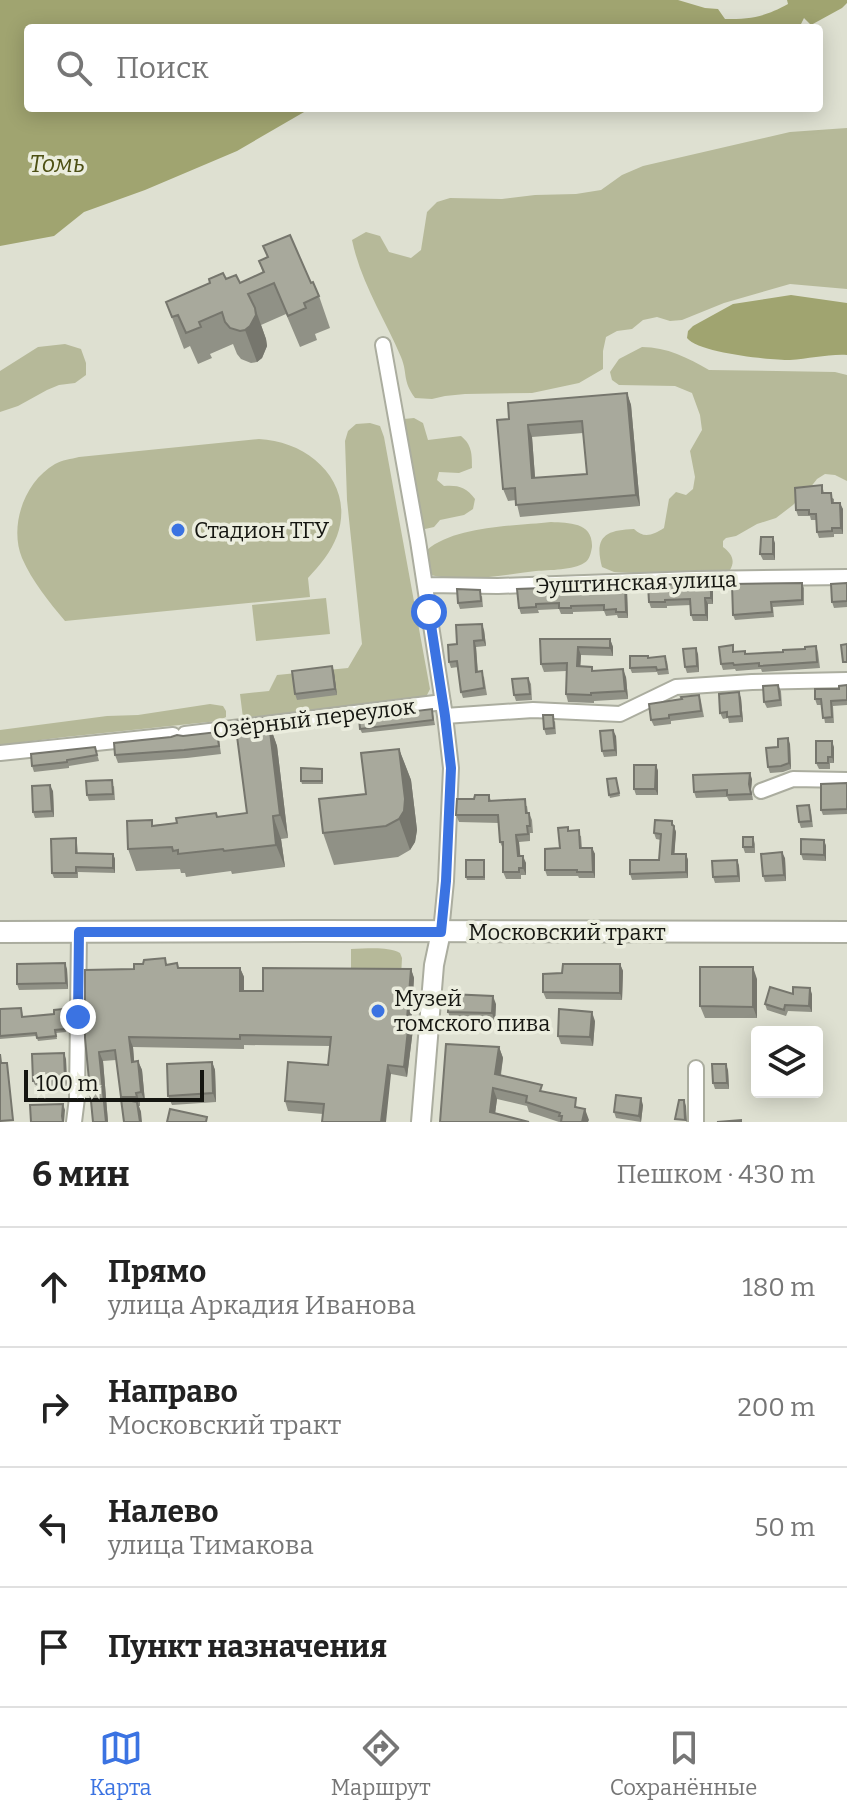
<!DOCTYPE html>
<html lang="ru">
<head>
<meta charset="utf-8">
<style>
	:root { --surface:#fff; --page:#f2f2f2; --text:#222; --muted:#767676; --line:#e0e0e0; --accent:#3b73e2 }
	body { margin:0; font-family:Bitter,serif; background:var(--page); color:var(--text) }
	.controls { position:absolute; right:24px; bottom:24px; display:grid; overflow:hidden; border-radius:8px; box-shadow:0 4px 20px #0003 }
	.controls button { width:72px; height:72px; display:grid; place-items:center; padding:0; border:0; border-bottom:2px solid var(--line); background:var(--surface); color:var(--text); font:40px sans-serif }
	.scale { position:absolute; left:24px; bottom:20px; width:180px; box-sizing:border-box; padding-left:8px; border:4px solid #151611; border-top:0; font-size:22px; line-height:28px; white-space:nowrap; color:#151611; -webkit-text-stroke:6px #ebedde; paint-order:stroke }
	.stop { position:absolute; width:24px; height:24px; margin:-18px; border:6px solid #3b73e2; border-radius:50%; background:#fff }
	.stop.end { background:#3b73e2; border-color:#fff; box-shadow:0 2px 8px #0008 }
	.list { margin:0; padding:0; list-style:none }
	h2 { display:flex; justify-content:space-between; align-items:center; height:104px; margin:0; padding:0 32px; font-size:34px }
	h2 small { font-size:26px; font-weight:400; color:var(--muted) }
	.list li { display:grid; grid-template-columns:52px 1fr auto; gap:24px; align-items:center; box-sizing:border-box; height:120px; padding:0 32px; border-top:2px solid var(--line) }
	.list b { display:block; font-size:30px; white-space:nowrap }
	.list p { margin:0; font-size:26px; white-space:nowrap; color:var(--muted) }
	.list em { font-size:26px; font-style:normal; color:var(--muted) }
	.icon { flex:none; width:44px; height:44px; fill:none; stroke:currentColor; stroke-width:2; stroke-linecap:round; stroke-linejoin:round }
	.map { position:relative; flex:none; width:847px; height:1122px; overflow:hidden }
	.search { position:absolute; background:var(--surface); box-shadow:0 4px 20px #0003; left:24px; right:24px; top:24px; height:88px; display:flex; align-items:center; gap:20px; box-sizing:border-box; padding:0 28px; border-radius:8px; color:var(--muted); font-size:30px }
	.sheet { height:584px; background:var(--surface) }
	nav { display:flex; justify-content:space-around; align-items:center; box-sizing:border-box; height:112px; border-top:2px solid var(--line); background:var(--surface); font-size:22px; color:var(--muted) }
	nav a { display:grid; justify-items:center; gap:4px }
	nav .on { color:var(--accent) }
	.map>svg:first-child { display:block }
	.green { fill:#b6b999 }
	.water { fill:#a0a470 }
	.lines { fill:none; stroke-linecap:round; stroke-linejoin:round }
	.minor-casing { stroke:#abad9f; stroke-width:18 }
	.tertiary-casing { stroke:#abad9f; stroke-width:22 }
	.secondary-casing { stroke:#abad9f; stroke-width:24 }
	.minor { stroke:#fff; stroke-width:14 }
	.tertiary { stroke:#fff; stroke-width:18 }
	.secondary { stroke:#fff; stroke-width:20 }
	.wall { fill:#909186; fill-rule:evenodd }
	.shaded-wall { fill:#76766d }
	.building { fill:#a8a99c; stroke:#76766d; stroke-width:2; fill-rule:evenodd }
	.route { stroke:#3b73e2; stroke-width:10 }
	.poi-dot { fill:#3b73e2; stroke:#ebedde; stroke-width:3 }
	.labels { text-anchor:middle; stroke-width:7; stroke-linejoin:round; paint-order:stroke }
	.poi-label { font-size:22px; fill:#151611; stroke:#ebedde; text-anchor:start }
	.street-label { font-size:22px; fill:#151611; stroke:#ebedde }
	.water-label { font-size:24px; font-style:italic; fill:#4d5014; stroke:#ebedde }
</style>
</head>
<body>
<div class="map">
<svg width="847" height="1122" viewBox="0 0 847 1122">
	<rect width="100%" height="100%" fill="#dee0d1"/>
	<path class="green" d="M 847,128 L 847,289 L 790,284 L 724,303 L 682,320 L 670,321 L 657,317 L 643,320 L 632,329 L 617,331 L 606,337 L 603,351 L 603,369 L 579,383 L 532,393 L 465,394 L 445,396 L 432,399 L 415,398 C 402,380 408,374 401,357 C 384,317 361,283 352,240 L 366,232 L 380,236 L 389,252 L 411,258 L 421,250 L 427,212 L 437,202 L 450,198 L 502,199 L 535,195 L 576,194 L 601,190 L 622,175 L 643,166 L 790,132 Z
		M 65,344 L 81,349 L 86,363 L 86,375 L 75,383 L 59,385 L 47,390 L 18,406 L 0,412 L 0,371 L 38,347 Z
		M 642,347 C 667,347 688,358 709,370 L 835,372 L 847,375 L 847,481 L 835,475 L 825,474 L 817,479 L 810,488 L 793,505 L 776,518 L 757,524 L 736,536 L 726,538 L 723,541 L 723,547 C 731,553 736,560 730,570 L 654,574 L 614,572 L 602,567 C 594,537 605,530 634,529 C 644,539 653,535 664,528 L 669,499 L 676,492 L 686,495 L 693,489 L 695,477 L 690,451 L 702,430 L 700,415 L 692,393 L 675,386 L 619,385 L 612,380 L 610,372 L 619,359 Z
		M 414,418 L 423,423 L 428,440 L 461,436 C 472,445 472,454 472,468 L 459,473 L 439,472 L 437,480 L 444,486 C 458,485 466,487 475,499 L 473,509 L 464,515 L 440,520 L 434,527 L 425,529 L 419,524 L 401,427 L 404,419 Z
		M 370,423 L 380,426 L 384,437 L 430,689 L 427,695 L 421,698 L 243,718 L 240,694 L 269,691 L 277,675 L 348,668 L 362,644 L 347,500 L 345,441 L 348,431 L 356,424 Z
		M 259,439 C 309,441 356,483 337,536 C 331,552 320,565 308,578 L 310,597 L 65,621 C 49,602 32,581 22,558 C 9,526 24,482 55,464 C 62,460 71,459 79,457 Z
		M 551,522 C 569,523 593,522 592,547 C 591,552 590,560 584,563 C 574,570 549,570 536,571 C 501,575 465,583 430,575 L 427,565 L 427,550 C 455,526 515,526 551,522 Z
		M 326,598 L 330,634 L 256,641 L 252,605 Z
		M 210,704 L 223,706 L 226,711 L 226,717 L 218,721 L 65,737 L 0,745 L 0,730 L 107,716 L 138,715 Z
		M 351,949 C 367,949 386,946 400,953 L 402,958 L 401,977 L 351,977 Z"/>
	<path class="water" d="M 0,0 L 678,0 L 705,8 L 718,9 L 725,19 C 752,19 764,17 788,4 L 787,0 L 847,0 L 847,3 L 842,8 L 811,25 L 804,18 L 799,28 L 28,28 L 28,108 L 311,108 L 237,151 L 145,190 L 84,212 L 54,236 L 0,246 Z
		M 791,295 L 847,303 L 847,355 C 828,354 809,359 790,360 C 769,360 699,353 687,338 L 688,331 L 693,326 L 733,304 Z"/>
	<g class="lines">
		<g class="minor-casing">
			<path id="minor" d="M 383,345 L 418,541 L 445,716 L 451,768 L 446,881 L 441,932
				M 425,585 L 498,586 L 695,579 L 847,577
				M 445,716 L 533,710 L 620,714 L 676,687 L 752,682 L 847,680
				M 185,734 L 443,702
				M 0,753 L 173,735
				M 761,791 L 793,779 L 847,780
				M 74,1122 L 77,1098 L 79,932
				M 696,1122 L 696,1068"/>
		</g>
		<g class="tertiary-casing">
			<path id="tertiary" d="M 421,1122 L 434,965 L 441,932"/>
		</g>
		<g class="secondary-casing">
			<path id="secondary" d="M 0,932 L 308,931 L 847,932"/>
		</g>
		<use href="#minor" class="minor"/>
		<use href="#tertiary" class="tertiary"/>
		<use href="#secondary" class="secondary"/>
	</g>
	<path class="wall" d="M 263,246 L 311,283 L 319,296 L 330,328 L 315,334 L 317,340 L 300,347 L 286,314 L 261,325 L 266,339 L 267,346 L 262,358 L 257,362 L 251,363 L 241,359 L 237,354 L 233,344 L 210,354 L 212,358 L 198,364 L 190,346 L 184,349 L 166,302 L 226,279 L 240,283 L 263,273 L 259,261 L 268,257 Z
		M 627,393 L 631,405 L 640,506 L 520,517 L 516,500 L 508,501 L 503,489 L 509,419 ZM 583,433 L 587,474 L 535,478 L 532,437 Z
		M 822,485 L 824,493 L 834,499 L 834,503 L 843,509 L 843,534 L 834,534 L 834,537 L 819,538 L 817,532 L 816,520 L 811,520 L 810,516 L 798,516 L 796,510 Z
		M 775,543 L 775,560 L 763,560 L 760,554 Z
		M 802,583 L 804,588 L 804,605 L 773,607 L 774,617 L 735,620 L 733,615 Z
		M 847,583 L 847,607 L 834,608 L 832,602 Z
		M 625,585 L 627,591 L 628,618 L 618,618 L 617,615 L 606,616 L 604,611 L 573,612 L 573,614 L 561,614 L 559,609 L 538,610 L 539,613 L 521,614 L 519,608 Z
		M 713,589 L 713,604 L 708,604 L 708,621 L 693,621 L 691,615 L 691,605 L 667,606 L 667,608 L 651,608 L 649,602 Z
		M 482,596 L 483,607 L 460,609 L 458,603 Z
		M 484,630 L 486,646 L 476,647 L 478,672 L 484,677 L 487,695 L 463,698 L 461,692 L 458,667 L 451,668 L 449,662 L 457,644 Z
		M 540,639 L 610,639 L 613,647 L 613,656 L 581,655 L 580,666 L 594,671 L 626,677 L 628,699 L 594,701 L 594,703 L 568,702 L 566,694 L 566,671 L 544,672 L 541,664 Z
		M 816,646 L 818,652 L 820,668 L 762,672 L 761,669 L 736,671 L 735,669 L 723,670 L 721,664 L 735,652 L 746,654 L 783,652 Z
		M 698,654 L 699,672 L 687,673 L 685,667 Z
		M 648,658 L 667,661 L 669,674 L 658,675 L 657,672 L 632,673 L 630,668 Z
		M 332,666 L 334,672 L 337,695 L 297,700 L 295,694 Z
		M 528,678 L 531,684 L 532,700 L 516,701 L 514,695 Z
		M 778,685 L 781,691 L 782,706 L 767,708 L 764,702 Z
		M 847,685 L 847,705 L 833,706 L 834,723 L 825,723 L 822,705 L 817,705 L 815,699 Z
		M 699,695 L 701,701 L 704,717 L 671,721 L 671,724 L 654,726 L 651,720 L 682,699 Z
		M 741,698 L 743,722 L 729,723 L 728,718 L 723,719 L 720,713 Z
		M 432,709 L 435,725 L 362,733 L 360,729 Z
		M 555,721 L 556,734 L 546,735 L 544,729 Z
		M 269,723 L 277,746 L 288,838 L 281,839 L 285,867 L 232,874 L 231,871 L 186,877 L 185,873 L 181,873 L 180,869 L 136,871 L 128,849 L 154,825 L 177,823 L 216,813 L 217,817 L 247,813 L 267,724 Z
		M 217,732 L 219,740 L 221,754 L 187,758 L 118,763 L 115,755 L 183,736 Z
		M 616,736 L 617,756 L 604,757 L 602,751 Z
		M 790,744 L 791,769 L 783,772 L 770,773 L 768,767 Z
		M 95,747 L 99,761 L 69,766 L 69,768 L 34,772 L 32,766 Z
		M 834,747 L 834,763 L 830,763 L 830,769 L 819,769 L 816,763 Z
		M 399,749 L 411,780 L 417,830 L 415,842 L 410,850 L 398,857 L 334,865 L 323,833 L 366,794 Z
		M 656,765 L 658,771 L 658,795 L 636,795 L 634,789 Z
		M 322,769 L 323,784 L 302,784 L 301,781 Z
		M 616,778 L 620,796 L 610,798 L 609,795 Z
		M 752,779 L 751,790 L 753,800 L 729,801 L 727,797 L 696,798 L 694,792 Z
		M 847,783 L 847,814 L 823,815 L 821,810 Z
		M 114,786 L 115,800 L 89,801 L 87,795 Z
		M 53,791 L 54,817 L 35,818 L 33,812 Z
		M 489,795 L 491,801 L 527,806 L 528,813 L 529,813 L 532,820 L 533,833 L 530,833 L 530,841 L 519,842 L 520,856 L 526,863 L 526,875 L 521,875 L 521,879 L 506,879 L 503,872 L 503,849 L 500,842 L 499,823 L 459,822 L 456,815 L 474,799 Z
		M 809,805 L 811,811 L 813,827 L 801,828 L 799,822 Z
		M 672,821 L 676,832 L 674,854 L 686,854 L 688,860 L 688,878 L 632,880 L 630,874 L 659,860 L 661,840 L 656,839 L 654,833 Z
		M 568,827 L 569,831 L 581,836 L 582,848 L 592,848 L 595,854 L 595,878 L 579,878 L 578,876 L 547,876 L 545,870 L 560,848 Z
		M 753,837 L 755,844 L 755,853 L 745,853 L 743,847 Z
		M 76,838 L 77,843 L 78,853 L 113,854 L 115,859 L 115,873 L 78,872 L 78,878 L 54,878 L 52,873 Z
		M 824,840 L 826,846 L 826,861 L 803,860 L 801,854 Z
		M 785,858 L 786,881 L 765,882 L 763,876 Z
		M 737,860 L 739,866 L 740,882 L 715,883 L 713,877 Z
		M 485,863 L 485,880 L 467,880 L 466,877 Z
		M 177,963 L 179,968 L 240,968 L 244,977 L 244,991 L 263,991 L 411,969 L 414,978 L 411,1024 L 413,1029 L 407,1077 L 391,1074 L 323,1114 L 288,1111 L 285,1101 L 328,1065 L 330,1046 L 244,1045 L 244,1049 L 133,1047 L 134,1062 L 138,1061 L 142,1070 L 145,1102 L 140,1102 L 140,1106 L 139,1106 L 141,1112 L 124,1122 L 116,1060 L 103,1061 L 108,1122 L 93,1122 L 85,1038 L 134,969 Z
		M 620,964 L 623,971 L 622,1000 L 546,999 L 543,992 L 562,973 Z
		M 67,969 L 68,989 L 19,990 L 17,984 Z
		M 757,979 L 757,1018 L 705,1018 L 700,1006 Z
		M 793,994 L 812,994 L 812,1012 L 788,1011 L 786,1016 L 767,1010 L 765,1004 Z
		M 496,1004 L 495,1022 L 451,1020 L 448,1012 Z
		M 0,1009 L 22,1011 L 23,1017 L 54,1014 L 63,1009 L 66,1032 L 56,1033 L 57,1039 L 38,1041 L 36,1036 L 0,1039 Z
		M 595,1021 L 593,1046 L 561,1044 L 558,1036 Z
		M 499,1047 L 503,1058 L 501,1075 L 544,1092 L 580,1108 L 585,1109 L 588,1122 L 559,1122 L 529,1112 L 527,1106 L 497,1099 L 495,1113 L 440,1122 Z
		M 66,1059 L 67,1086 L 36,1087 L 33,1081 Z
		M 212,1062 L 215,1070 L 216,1102 L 172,1105 L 168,1096 Z
		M 728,1070 L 729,1089 L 715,1089 L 713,1083 Z
		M 643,1105 L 641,1122 L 616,1118 L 614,1112 Z"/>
	<path class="shaded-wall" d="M 255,308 L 266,339 L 267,346 L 262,358 L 257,362 L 245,330 Z
		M 627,393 L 631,405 L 640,506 L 636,495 Z
		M 528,425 L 532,437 L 536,490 L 532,478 Z
		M 840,503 L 843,509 L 843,534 L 841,528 Z
		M 773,537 L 775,543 L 775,560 L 773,554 Z
		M 711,583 L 713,589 L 713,604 L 711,598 Z
		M 625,585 L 627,591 L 628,618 L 626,612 Z
		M 705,598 L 708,604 L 708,621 L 706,615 Z
		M 482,624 L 484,630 L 486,646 L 483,640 Z
		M 610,639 L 613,647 L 613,656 L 610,648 Z
		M 474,641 L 476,647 L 478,678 L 476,672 Z
		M 578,647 L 581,655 L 580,674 L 577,666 Z
		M 696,648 L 698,654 L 699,672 L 697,666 Z
		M 332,666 L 334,672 L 337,695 L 335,689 Z
		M 623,669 L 626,677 L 628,699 L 625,691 Z
		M 739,692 L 741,698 L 743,722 L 741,716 Z
		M 265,718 L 270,733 L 269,723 L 277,746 L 288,838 L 280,815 Z
		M 613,730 L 616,736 L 617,756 L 615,750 Z
		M 788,738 L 790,744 L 791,769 L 789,763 Z
		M 832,741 L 834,747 L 834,763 L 832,757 Z
		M 399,749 L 411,780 L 417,830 L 415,842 L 410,850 L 399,819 Z
		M 656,765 L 658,771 L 658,795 L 655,789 Z
		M 750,773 L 752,779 L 751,790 L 753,800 L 749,784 Z
		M 50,785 L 53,791 L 54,817 L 52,811 Z
		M 273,816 L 281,839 L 285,867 L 276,845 Z
		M 672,821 L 676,832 L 674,860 L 672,854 Z
		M 516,835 L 519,842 L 521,863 L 518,856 Z
		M 824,840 L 826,846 L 826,861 L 824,855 Z
		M 592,848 L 595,854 L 595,878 L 593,872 Z
		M 782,852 L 785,858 L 786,881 L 784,875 Z
		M 113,854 L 115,859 L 115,873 L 113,868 Z
		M 686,854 L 688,860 L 688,878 L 686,872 Z
		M 523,856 L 526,863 L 526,875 L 523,868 Z
		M 737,860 L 739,866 L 740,882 L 738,876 Z
		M 65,963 L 67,969 L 68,989 L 66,983 Z
		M 620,964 L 623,971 L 622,1000 L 620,993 Z
		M 753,967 L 757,979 L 757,1018 L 753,1007 Z
		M 240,968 L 244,977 L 244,1001 L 240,991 Z
		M 411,969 L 414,978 L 411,1024 L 413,1029 L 407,1077 L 404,1067 Z
		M 810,988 L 812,994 L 812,1012 L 809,1006 Z
		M 493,996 L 496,1004 L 495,1022 L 492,1013 Z
		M 592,1012 L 595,1021 L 593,1046 L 590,1037 Z
		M 129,1037 L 133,1047 L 135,1072 L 132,1062 Z
		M 499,1047 L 503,1058 L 499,1084 L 495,1074 Z
		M 99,1052 L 103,1061 L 108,1122 L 106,1122 Z
		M 64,1053 L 66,1059 L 67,1086 L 65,1080 Z
		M 138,1061 L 142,1070 L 145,1102 L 141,1092 Z
		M 212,1062 L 215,1070 L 216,1102 L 213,1093 Z
		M 726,1064 L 728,1070 L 729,1089 L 727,1083 Z
		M 388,1065 L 391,1074 L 386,1122 L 381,1122 Z
		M 493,1088 L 497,1099 L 494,1122 L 490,1112 Z
		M 641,1098 L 643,1105 L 641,1122 L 639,1116 Z
		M 684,1100 L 686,1106 L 687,1122 L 685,1120 Z
		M 137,1102 L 141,1112 L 142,1122 L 140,1122 Z
		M 63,1104 L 65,1110 L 64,1122 L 63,1122 L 62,1116 Z
		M 585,1109 L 589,1120 L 588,1122 L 582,1122 Z"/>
	<path class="building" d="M 290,235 L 311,283 L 313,282 L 319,296 L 304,303 L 306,308 L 288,316 L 274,283 L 248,294 L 255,308 L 256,315 L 250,326 L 245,330 L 240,331 L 230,328 L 225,322 L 222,312 L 199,322 L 201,327 L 186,333 L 178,315 L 172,317 L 166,302 L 210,283 L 209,279 L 223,273 L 226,279 L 236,275 L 240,283 L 264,272 L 259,261 L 268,257 L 263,246 Z
		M 627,393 L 636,495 L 516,505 L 515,488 L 503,489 L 497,420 L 509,419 L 508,403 ZM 582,421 L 587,474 L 532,478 L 528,425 Z
		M 822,485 L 822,493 L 831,493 L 832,503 L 840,503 L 841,528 L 832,528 L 832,531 L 817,532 L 816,514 L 809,514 L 809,510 L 796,510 L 795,488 Z
		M 761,537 L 773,537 L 773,554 L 760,554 Z
		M 711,583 L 711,598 L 705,598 L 706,615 L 691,615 L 690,599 L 665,600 L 665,602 L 649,602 L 648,585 Z
		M 802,583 L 802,600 L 771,602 L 772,612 L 733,615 L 732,584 Z
		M 847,583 L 847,601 L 832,602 L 831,584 Z
		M 625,585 L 626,612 L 616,612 L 616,609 L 604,610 L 604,605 L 571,606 L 571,608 L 559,608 L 559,603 L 536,604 L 536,607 L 519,608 L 517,589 Z
		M 457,589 L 480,590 L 481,601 L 458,603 Z
		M 482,624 L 483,640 L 474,641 L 476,672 L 482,671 L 484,688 L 461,692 L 457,661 L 449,662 L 448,645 L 457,644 L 456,625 Z
		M 540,639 L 610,639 L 610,648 L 578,647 L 577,666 L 592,667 L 592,671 L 623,669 L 625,691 L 591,693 L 591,695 L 566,694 L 567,663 L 541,664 Z
		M 847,644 L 847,662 L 843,662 L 841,645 Z
		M 733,645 L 733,652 L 745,651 L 745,654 L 783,652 L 783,650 L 805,649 L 805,647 L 816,646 L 817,662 L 759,666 L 759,663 L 734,665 L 733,663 L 721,664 L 719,647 Z
		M 696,648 L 697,666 L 685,667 L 683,649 Z
		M 630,656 L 648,656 L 648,658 L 665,656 L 667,669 L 657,670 L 656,667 L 630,668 Z
		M 332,666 L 335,689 L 295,694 L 292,671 Z
		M 528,678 L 530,694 L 514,695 L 512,679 Z
		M 778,685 L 780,700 L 764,702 L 763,686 Z
		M 847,685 L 847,700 L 831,701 L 832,717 L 823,718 L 821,699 L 815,699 L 815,689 L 839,689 L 839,686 Z
		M 739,692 L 741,716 L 727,717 L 727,712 L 720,713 L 719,694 Z
		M 699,695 L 701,711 L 669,715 L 669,718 L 651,720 L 649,704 L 682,699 L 681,697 Z
		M 432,709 L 433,720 L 360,729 L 359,718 Z
		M 543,715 L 553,715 L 554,728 L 544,729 Z
		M 265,718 L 265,724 L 269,723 L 280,815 L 273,816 L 276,845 L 224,851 L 223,849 L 178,854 L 178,850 L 173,851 L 172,847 L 128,849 L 127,821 L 152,820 L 152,826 L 177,823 L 176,818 L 216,813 L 217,817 L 247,813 L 235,721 Z
		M 613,730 L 615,750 L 602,751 L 600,731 Z
		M 217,732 L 219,746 L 184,750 L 115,755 L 114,743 L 171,737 L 177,735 L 183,736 Z
		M 788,738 L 789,763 L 781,766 L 768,767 L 766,748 L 778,747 L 778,739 Z
		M 816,741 L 832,741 L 832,757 L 828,757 L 828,763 L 816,763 Z
		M 95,747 L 97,755 L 67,760 L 67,762 L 32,766 L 31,754 Z
		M 399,749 L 405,799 L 404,811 L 399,819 L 386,826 L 323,833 L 319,799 L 366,794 L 361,753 Z
		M 634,765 L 656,765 L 655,789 L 634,789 Z
		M 301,768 L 322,769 L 322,781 L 301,781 Z
		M 750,773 L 749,784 L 751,794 L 727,795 L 727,790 L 694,792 L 693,775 Z
		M 616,778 L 619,793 L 609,795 L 607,779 Z
		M 112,780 L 113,794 L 87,795 L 86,781 Z
		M 847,783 L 847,809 L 821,810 L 821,784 Z
		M 50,785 L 52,811 L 33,812 L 32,786 Z
		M 475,795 L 489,795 L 489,801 L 525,799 L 526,813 L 529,813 L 530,826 L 527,826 L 528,834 L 516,835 L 518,856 L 523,856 L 523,868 L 519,868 L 519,872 L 503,872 L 503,842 L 500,842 L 498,815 L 456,815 L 457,799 L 474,799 Z
		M 809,805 L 811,821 L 799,822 L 797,806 Z
		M 655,820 L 672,821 L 672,825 L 674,826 L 672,854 L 686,854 L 686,872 L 630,874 L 630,860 L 659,860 L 661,834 L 654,833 Z
		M 568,827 L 568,831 L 579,830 L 580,848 L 592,848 L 593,872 L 577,872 L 577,870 L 545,870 L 545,849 L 560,848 L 558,828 Z
		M 743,837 L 753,837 L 753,847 L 743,847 Z
		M 76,838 L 76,853 L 113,854 L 113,868 L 76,867 L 76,873 L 52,873 L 51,839 Z
		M 801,839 L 824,840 L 824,855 L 801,854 Z
		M 782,852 L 784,875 L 763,876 L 761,854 Z
		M 466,860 L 484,860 L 484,877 L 466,877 Z
		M 737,860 L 738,876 L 713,877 L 712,861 Z
		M 165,958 L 166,965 L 177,963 L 178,968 L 240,968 L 240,991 L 263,991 L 263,968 L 411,969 L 407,1019 L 409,1020 L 404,1067 L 388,1065 L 381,1122 L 322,1122 L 324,1104 L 285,1101 L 288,1062 L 328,1065 L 331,1037 L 240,1035 L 240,1039 L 129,1037 L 132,1062 L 138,1061 L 141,1092 L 136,1093 L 137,1097 L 121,1097 L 115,1050 L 99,1052 L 106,1122 L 93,1122 L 85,1038 L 85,970 L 134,969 L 134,964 L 143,964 L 144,960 Z
		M 65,963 L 66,983 L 17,984 L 17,964 Z
		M 563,964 L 620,964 L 620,993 L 543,992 L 543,974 L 562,973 Z
		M 700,967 L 753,967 L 753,1007 L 700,1006 Z
		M 770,987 L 793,994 L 793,987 L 810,988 L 809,1006 L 785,1005 L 784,1010 L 765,1004 Z
		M 449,994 L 493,996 L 492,1013 L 448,1012 Z
		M 21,1008 L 22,1017 L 54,1014 L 54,1010 L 63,1009 L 65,1029 L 55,1030 L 56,1036 L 37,1038 L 36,1033 L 0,1036 L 0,1009 Z
		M 559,1009 L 592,1012 L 590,1037 L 558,1036 Z
		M 446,1044 L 499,1047 L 495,1074 L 542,1085 L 540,1091 L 576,1098 L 575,1107 L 585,1109 L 582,1122 L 561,1122 L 562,1116 L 559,1116 L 560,1113 L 526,1102 L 527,1096 L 493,1088 L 490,1112 L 529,1122 L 440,1122 Z
		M 64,1053 L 65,1080 L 33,1081 L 32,1054 Z
		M 0,1054 L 1,1063 L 7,1063 L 13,1120 L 0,1121 Z
		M 212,1062 L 213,1093 L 168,1096 L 167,1064 Z
		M 712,1064 L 726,1064 L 727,1083 L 713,1083 Z
		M 616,1095 L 641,1098 L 639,1116 L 614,1112 Z
		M 121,1099 L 137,1102 L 140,1122 L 124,1122 Z
		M 679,1100 L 684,1100 L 685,1120 L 675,1119 Z
		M 63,1104 L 62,1116 L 63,1122 L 31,1122 L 30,1105 Z
		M 170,1109 L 207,1117 L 206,1122 L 167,1122 Z
		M 741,1120 L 741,1122 L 717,1122 Z"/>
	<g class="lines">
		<path class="route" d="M 78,1017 L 79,932 L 441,932 L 446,881 L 451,768 L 445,716 L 429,612"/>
	</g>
	<g class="poi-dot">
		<circle cx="178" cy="530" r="8"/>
		<circle cx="378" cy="1011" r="8"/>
	</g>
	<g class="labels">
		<g class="poi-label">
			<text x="194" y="538">Стадион ТГУ</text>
			<text x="394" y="1006">Музей<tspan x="394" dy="25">томского пива</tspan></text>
		</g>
		<g class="street-label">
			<text transform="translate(636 582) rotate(-2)" y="8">Эуштинская улица</text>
			<text transform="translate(314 718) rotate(-7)" y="8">Озёрный переулок</text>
			<text x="567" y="940">Московский тракт</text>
		</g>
		<g class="water-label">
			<text x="57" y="172">Томь</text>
		</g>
	</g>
</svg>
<div class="controls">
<button><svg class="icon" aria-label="layers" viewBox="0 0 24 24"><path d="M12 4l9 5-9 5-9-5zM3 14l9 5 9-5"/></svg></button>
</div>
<div class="scale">100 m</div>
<div class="stop" style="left:429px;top:612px"></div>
<div class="stop end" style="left:78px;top:1017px"></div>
<div class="search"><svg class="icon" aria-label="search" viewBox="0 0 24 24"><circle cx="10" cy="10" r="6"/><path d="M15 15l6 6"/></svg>Поиск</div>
</div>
<section class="sheet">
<h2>6 мин<small>Пешком · 430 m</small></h2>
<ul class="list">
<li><svg class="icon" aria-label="ahead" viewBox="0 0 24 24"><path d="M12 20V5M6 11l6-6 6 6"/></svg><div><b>Прямо</b><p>улица Аркадия Иванова</p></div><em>180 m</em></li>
<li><svg class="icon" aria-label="right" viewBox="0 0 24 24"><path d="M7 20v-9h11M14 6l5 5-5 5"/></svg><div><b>Направо</b><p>Московский тракт</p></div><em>200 m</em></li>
<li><svg class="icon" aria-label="left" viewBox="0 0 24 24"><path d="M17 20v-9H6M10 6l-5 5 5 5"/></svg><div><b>Налево</b><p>улица Тимакова</p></div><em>50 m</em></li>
<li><svg class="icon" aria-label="arrive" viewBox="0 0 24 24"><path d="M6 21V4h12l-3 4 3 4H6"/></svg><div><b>Пункт назначения</b></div></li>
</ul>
</section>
<nav>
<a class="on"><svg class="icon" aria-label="map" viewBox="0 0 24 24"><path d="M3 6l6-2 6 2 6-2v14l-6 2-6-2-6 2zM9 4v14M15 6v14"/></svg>Карта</a>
<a><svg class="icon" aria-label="directions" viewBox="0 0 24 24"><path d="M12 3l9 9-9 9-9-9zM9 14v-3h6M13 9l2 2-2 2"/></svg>Маршрут</a>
<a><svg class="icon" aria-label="saved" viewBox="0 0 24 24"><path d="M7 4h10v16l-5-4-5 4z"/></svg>Сохранённые</a>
</nav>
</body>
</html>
